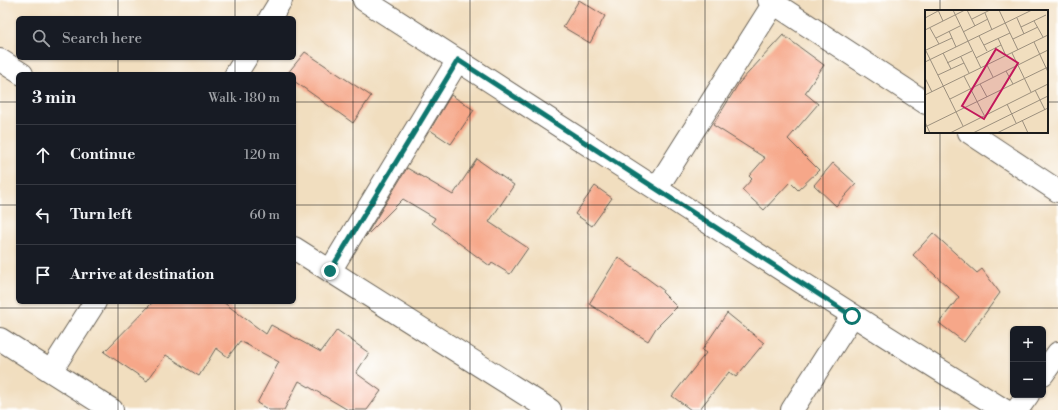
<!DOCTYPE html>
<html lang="en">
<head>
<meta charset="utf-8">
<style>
	:root { --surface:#171b24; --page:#20242c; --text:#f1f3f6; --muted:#9ea1a6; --line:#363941 }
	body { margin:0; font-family:"Libre Bodoni",serif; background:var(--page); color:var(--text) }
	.controls { position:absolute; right:12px; bottom:12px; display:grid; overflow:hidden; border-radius:6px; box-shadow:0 1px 3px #0004 }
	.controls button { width:36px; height:36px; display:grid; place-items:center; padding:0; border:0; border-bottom:1px solid var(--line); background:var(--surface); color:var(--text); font:20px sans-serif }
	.stop { position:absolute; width:12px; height:12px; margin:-9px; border:3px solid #0f766e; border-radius:50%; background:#fff }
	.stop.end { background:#0f766e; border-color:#fff; box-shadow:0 1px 4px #0008 }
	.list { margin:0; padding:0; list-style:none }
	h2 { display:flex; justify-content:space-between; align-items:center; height:52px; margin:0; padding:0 16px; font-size:17px }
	h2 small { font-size:13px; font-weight:400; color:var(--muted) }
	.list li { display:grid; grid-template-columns:26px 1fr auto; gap:12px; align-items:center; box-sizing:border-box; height:60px; padding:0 16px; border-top:1px solid var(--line) }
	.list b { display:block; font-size:15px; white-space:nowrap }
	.list em { font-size:13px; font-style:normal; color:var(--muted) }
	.icon { flex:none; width:22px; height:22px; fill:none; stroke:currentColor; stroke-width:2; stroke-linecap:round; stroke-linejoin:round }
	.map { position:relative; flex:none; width:1058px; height:410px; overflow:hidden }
	.search { position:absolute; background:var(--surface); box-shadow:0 1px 3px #0004; left:16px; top:16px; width:280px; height:44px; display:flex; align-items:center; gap:10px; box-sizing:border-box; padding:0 14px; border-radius:6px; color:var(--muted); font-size:15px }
	.panel { position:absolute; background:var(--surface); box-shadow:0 1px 3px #0004; left:16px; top:72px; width:280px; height:232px; border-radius:6px }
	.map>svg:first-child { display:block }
	.building { fill:#f6a789 }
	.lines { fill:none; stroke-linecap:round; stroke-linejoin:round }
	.minor-casing { stroke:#676055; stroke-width:24 }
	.minor { stroke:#fff; stroke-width:22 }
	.route { stroke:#0f766e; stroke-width:5 }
	.grid { fill:none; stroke:#1c1c1c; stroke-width:1; stroke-opacity:0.55 }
	.inset-road { fill:none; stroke:#9c907e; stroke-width:1 }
	.view { fill:#c2185b; fill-opacity:0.15; stroke:#c2185b; stroke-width:2 }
	.inset-edge { fill:none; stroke:#1c1c1c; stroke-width:2 }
</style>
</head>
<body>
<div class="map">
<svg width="1058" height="410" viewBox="0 0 1058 410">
	<rect width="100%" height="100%" fill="#fff"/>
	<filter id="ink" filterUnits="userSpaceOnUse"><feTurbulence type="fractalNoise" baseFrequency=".025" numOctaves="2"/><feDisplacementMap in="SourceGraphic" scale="8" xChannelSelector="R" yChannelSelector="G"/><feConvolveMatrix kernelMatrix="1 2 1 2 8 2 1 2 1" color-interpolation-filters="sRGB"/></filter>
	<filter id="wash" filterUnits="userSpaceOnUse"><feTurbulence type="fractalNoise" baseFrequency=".012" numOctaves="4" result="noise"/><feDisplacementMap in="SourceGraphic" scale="16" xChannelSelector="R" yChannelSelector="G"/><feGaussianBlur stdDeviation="0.9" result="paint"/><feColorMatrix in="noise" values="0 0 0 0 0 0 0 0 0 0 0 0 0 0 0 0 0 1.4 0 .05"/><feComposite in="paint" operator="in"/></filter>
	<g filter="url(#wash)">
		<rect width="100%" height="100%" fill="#f1debf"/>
		<g id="blocks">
			<path class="building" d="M 579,0 L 605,16 L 590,43 L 563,27 Z
				M 783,35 L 824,65 L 805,93 L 818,104 L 788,139 L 819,170 L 798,190 L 790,182 L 764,210 L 742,190 L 752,179 L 749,176 L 765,158 L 713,125 L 739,83 Z
				M 305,52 L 371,96 L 353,123 L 294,81 L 294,74 L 287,74 Z
				M 451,95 L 474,110 L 451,144 L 430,130 Z
				M 477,159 L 514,185 L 489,222 L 528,248 L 510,274 L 492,263 L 490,266 L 432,223 L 435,218 L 403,199 L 365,237 L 407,168 L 453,195 Z
				M 833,163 L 856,184 L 836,206 L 814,185 Z
				M 595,186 L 612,198 L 592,226 L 575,214 Z
				M 933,233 L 977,273 L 982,269 L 1000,293 L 964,342 L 939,323 L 959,297 L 913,255 Z
				M 618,257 L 663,290 L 662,292 L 677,307 L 656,328 L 648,341 L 589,304 Z
				M 153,302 L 223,302 L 266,334 L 271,325 L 321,352 L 337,330 L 369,353 L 356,373 L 381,391 L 367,410 L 348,410 L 299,381 L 284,410 L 269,410 L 257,403 L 279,362 L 240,341 L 228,357 L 216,348 L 199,376 L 166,355 L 147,381 L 104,352 Z
				M 727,313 L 764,343 L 736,377 L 729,372 L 699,410 L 691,410 L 672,396 L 706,353 L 702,350 Z"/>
		</g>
	</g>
	<g filter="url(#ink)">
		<use href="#blocks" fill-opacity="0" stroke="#676055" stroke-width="1"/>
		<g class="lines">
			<g class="minor-casing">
				<path id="minor" d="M 364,0 C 577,136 788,277 1004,410
					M 769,0 L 926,103
					M 270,18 L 281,0
					M 0,60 L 22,74
					M 236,74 L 246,58
					M 969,132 L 1058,191
					M 657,188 L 774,3
					M 294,248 L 550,410
					M 330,271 L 458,60
					M 0,339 L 112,410
					M 51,371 L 95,302
					M 1043,374 L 1058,353
					M 792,410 L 852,316
					M 1017,410 L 1028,395"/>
			</g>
			<use href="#minor" class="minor"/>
		</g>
	</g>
	<g class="lines" filter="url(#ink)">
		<path class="route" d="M 330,271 L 458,60 L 852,316"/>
	</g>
	<path class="grid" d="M 118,0 L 118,18M 235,0 L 235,18M 353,0 L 353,410M 470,0 L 470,410M 588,0 L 588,410M 705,0 L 705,410M 823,0 L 823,410M 940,0 L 940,11M 118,58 L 118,74M 235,58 L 235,74M 0,102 L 18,102M 294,102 L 926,102M 1047,102 L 1058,102M 940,132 L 940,410M 0,205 L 18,205M 294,205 L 1058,205M 118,302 L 118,410M 235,302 L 235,410M 0,308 L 1058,308"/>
	<g transform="translate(925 10)">
		<rect width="123" height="123" fill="#f1debf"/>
		<path class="inset-road" d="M 13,0 L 18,11M 28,0 L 56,58M 42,0 L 50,16M 74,0 L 93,40M 60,3 L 67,20M 0,8 L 13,1M 92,8 L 99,24M 47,9 L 65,0M 109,11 L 118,27M 96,17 L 121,5M 5,18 L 14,34M 0,20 L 40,0M 24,21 L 31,37M 38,22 L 63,9M 54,26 L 62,41M 11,28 L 35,16M 73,28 L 81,46M 88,29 L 113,17M 109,32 L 123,62M 59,35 L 85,23M 0,39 L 38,116M 1,40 L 27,28M 18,43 L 26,59M 87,43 L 106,82M 36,47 L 44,63M 51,48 L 76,35M 0,52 L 107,0M 22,53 L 47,41M 62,55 L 68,67M 81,61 L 88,74M 13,65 L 39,53M 39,66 L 59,105M 0,68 L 7,82M 55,74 L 62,87M 110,80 L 120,100M 0,85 L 123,25M 25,89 L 123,40M 82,94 L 91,113M 97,110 L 103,123M 0,112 L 5,123M 0,117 L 123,57M 25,123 L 123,74M 48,123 L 123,86M 72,123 L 123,98"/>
		<path class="view" d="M 71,39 L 93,53 L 59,109 L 37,96 Z"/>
		<rect width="123" height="123" class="inset-edge"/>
	</g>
</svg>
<div class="controls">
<button>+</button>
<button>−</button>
</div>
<div class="stop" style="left:852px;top:316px"></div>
<div class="stop end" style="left:330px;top:271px"></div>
<div class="search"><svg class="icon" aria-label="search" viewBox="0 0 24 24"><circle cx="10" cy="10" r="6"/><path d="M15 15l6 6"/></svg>Search here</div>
<section class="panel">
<h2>3 min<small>Walk · 180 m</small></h2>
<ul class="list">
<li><svg class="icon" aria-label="ahead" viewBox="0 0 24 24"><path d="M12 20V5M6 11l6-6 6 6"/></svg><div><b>Continue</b></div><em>120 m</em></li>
<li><svg class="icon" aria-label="left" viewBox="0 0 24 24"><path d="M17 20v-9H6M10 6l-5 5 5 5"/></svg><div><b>Turn left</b></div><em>60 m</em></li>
<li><svg class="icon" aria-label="arrive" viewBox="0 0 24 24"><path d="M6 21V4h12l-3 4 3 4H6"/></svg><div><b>Arrive at destination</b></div></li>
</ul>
</section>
</div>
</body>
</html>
